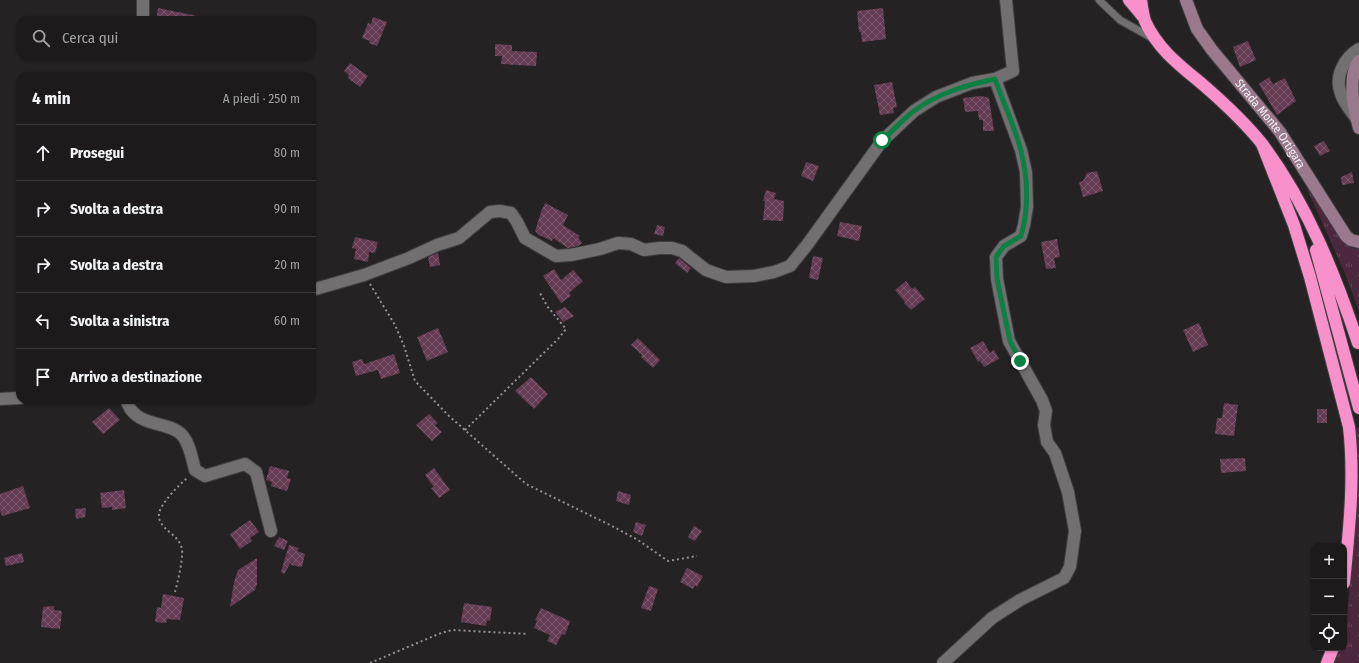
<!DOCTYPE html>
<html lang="it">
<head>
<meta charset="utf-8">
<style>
	:root { --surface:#1c1a1b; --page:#292728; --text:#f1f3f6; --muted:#a0a1a3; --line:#3a383a }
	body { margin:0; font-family:"Fira Sans Condensed",sans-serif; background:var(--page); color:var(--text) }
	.controls { position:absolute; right:12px; bottom:12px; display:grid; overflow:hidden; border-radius:8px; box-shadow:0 1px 3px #0004 }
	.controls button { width:36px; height:36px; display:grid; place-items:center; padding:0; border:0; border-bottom:1px solid var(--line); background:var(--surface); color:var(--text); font:20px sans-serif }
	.stop { position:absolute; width:12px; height:12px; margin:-9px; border:3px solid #0b8043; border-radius:50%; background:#fff }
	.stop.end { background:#0b8043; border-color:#fff; box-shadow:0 1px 4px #0008 }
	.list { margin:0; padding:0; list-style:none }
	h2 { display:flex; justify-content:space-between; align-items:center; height:52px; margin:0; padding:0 16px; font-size:17px }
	h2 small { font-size:13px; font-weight:400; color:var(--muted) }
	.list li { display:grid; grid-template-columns:26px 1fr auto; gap:12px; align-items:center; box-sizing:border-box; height:56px; padding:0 16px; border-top:1px solid var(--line) }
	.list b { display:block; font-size:15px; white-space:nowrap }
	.list em { font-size:13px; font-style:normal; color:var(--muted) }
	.icon { flex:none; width:22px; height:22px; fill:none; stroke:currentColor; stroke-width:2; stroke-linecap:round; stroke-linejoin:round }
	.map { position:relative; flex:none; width:1359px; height:663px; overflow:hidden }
	.search { position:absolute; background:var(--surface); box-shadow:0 1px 3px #0004; left:16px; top:16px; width:300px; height:44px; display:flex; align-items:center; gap:10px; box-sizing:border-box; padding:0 14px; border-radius:12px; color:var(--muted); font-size:15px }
	.panel { position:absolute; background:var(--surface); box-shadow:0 1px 3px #0004; left:16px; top:72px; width:300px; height:332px; border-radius:12px }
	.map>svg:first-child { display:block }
	.grass { fill:url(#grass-tufts) }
	.building { fill:url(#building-cross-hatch) }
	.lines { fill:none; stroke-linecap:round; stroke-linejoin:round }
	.lane-casing { stroke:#413f40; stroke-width:9 }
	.street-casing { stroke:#413f40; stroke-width:14 }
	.secondary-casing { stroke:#413f40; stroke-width:14 }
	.highway-casing { stroke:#413f40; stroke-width:14 }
	.path { stroke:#949293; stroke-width:2; stroke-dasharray:2 3; stroke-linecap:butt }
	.lane { stroke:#726f70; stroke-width:7 }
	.street { stroke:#726f70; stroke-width:12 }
	.secondary { stroke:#9a798c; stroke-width:12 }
	.highway { stroke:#f890cc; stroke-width:12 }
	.route { stroke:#0b8043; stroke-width:5 }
	.labels { text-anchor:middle; stroke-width:3.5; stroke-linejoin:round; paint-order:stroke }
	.street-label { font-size:12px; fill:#f5f3f4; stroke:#252224 }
</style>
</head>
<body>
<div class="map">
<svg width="1359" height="663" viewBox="0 0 1359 663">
	<defs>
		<pattern id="grass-tufts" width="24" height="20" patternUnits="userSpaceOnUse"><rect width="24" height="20" fill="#4c283c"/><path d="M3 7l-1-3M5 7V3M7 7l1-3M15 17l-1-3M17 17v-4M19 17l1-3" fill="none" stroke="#664859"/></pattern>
		<pattern id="building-cross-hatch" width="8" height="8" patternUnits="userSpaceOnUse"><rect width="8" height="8" fill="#643b52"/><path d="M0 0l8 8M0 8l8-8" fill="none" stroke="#7b586c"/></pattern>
	</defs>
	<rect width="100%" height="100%" fill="#252224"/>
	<path class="grass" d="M 1299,171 L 1334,228 L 1348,246 L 1353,248 L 1359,249 L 1359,311 L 1344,271 Z
		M 1359,427 L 1359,663 L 1334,663 L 1340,648 L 1344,648 L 1344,632 L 1347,619 L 1358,496 L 1359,470 L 1355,428 Z"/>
	<path class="building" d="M 158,8 L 197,16 L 196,20 L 156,20 Z
		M 883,8 L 886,39 L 862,42 L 861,32 L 859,32 L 857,11 Z
		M 373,17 L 387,22 L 377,46 L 369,43 L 370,41 L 362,38 L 368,23 L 371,24 Z
		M 1248,41 L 1256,60 L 1240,67 L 1233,47 Z
		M 495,44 L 512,45 L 512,51 L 537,52 L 536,66 L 501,64 L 502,56 L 495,56 Z
		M 350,63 L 368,76 L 360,87 L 348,78 L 349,75 L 344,71 Z
		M 1269,77 L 1273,84 L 1285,78 L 1296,101 L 1277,115 L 1259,84 Z
		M 892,82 L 897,107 L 893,108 L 894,113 L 880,115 L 874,85 Z
		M 981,96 L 989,98 L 994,131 L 983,131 L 983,120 L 979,120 L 978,111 L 965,112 L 963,98 Z
		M 1324,141 L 1330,151 L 1320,156 L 1314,146 Z
		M 806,162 L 819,166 L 813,181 L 801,176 Z
		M 1097,171 L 1103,191 L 1083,197 L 1079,182 L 1083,181 L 1087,173 Z
		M 1352,172 L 1354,183 L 1342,185 L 1341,177 Z
		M 766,190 L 776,193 L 774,199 L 784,201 L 783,221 L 763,220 L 765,201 L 763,201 Z
		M 545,203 L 568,215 L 563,225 L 580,236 L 578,237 L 582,243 L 578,246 L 568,248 L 553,238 L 552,241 L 539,235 L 535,231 L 541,212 Z
		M 840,222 L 862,226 L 859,241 L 837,236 Z
		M 657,225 L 665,227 L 663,236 L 654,234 Z
		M 355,237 L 378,242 L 375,253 L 369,252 L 368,262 L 354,259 L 356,249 L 352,248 Z
		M 1057,239 L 1060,257 L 1054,258 L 1056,268 L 1046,269 L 1041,242 Z
		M 438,253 L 440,265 L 430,267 L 428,257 Z
		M 813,256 L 823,258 L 818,280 L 809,278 Z
		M 679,258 L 691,268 L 687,273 L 675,263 Z
		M 554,269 L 561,280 L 573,270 L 583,281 L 569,293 L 571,296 L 561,303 L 543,276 Z
		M 906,281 L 912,289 L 915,287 L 925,299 L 911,310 L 904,303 L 905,302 L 895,290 Z
		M 565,307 L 574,316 L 563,322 L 555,312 Z
		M 1199,323 L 1208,345 L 1193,352 L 1183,330 Z
		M 438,328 L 448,352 L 427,361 L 417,337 Z
		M 638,338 L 660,360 L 653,368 L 641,357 L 642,355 L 631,345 Z
		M 983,341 L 990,353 L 994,350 L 999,359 L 984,367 L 980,361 L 978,362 L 970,348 Z
		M 394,354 L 400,373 L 381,379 L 378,370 L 356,376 L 352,362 L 362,359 L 364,364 Z
		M 531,377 L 548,394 L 534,409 L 515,391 Z
		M 1224,403 L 1238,405 L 1234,436 L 1215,434 L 1217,418 L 1222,418 Z
		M 109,408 L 120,420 L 103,434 L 92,422 Z
		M 1317,409 L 1327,409 L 1327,423 L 1317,423 Z
		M 429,414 L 438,423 L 435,425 L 442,432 L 432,441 L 416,425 Z
		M 1245,458 L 1246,471 L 1221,473 L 1220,459 Z
		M 270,466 L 289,471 L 287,478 L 291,479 L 287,491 L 271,486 L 272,482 L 266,480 Z
		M 434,468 L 450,490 L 439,498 L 431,488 L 434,487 L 425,475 Z
		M 23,486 L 30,508 L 2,516 L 0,510 L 0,494 Z
		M 124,490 L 126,508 L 112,510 L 112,507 L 102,508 L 100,493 Z
		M 618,491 L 631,495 L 629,505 L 616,501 Z
		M 86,508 L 85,517 L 76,519 L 75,509 Z
		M 250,520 L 259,532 L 250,538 L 252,541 L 240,549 L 230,534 Z
		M 636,522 L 646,525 L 642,536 L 633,532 Z
		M 694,526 L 702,531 L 695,541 L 688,537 Z
		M 279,537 L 288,541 L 284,550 L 274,546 Z
		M 289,545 L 299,548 L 297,551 L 305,554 L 302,567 L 291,565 L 292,561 L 284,574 L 281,572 Z
		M 22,553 L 24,562 L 6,566 L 4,558 Z
		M 257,558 L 257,584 L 255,590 L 230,607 L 234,582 L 238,570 Z
		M 687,568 L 703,576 L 697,587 L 695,585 L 693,589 L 680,582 Z
		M 649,586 L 658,589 L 651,611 L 641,608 Z
		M 163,594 L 184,598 L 180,620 L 167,619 L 166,623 L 155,622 L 157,607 L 161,608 Z
		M 464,603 L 492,607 L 490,621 L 487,620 L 486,626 L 461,622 Z
		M 54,606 L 54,610 L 62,611 L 60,629 L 41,627 L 43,607 Z
		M 541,608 L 570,621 L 565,635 L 562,634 L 556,645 L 547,641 L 550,635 L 534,628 L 537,621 L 535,620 Z"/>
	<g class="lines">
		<g class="lane-casing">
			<path id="lane" d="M 1099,0 L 1120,20 L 1152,38"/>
		</g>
		<g class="street-casing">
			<path id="street" d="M 143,0 L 143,20
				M 1356,118 C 1351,111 1344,103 1341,94 C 1334,77 1344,58 1359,49
				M 312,290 L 364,275 L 409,258 L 437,245 L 459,238 L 490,212 L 500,211 L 511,213 L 517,222 L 525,238 L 556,256 L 571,255 L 600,249 L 618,243 L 631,244 L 644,250 L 659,248 L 672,248 L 682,251 L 706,270 L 726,277 L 754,276 L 774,272 L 790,266 L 807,245 L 882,141 L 914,111 L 936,97 L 972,83 L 995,79
				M 0,399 L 20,398
				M 126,400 C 128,403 129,408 132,411 C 144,426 172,423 182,435 C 190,444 192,459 195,470 L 205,476 L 245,464 L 256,472 L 271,531
				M 943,663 L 992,618 L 1020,600 L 1064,578 L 1070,567 L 1075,531 L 1068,492 L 1055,453 L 1047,442 L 1044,425 L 1046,411 L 1042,400 L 1009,341 L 997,279 L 996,257 L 1004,246 L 1021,236 L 1024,225 L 1027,207 L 1026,172 L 1021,150 L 995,79 L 1013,71 L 1006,0"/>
		</g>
		<g class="secondary-casing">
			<g id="secondary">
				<path id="s1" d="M 1186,0 L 1197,29 L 1212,50 L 1280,132 L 1346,236 L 1351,240 L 1359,242"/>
				<path d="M 1359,61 C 1347,76 1354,110 1359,128"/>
			</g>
		</g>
		<g class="highway-casing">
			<path id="highway" d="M 1129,0 L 1144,18
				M 1141,0 C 1142,7 1143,14 1145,21 C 1157,48 1179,65 1201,83 C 1223,102 1245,122 1263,145 C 1307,204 1335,274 1358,343
				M 1262,144 L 1294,225 L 1310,277 L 1349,427 C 1355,480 1349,530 1344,583
				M 1316,250 L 1359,408
				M 1327,663 L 1333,648"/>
		</g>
		<path class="path" d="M 370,284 L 395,325 L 404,346 L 415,381 L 449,416 L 526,484 L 612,526 L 638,540 L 668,561 L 697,556
			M 465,430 L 559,338 L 566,329 L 547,306 L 539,291
			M 175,592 C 178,581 183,560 182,549 C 180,540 173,535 167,530 C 163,526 158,521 159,514 C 160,504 179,485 187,478
			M 370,663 L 441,633 L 452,630 L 528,634"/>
		<use href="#lane" class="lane"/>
		<use href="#street" class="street"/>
		<use href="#secondary" class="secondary"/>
		<use href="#highway" class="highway"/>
	</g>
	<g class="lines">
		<path class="route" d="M 882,140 C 893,131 903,119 914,111 C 938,93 967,85 995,79 C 1003,102 1015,127 1021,151 C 1028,178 1029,209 1021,236 L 1004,246 L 996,257 L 997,279 L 1010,341 L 1020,361"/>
	</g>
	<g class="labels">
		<g class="street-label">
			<text dy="4" stroke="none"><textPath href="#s1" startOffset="151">Strada Monte Ortigara</textPath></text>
		</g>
	</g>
</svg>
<div class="controls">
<button>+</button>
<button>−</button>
<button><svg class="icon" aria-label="locate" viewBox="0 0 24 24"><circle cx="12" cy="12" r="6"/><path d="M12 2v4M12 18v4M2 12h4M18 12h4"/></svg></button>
</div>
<div class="stop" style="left:882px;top:140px"></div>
<div class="stop end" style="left:1020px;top:361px"></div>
<div class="search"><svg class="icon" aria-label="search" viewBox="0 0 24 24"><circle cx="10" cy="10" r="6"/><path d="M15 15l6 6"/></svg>Cerca qui</div>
<section class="panel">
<h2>4 min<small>A piedi · 250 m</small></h2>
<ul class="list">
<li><svg class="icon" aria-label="ahead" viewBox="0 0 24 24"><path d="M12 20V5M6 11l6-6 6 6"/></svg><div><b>Prosegui</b></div><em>80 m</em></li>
<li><svg class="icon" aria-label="right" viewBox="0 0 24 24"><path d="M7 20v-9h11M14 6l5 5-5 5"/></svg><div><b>Svolta a destra</b></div><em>90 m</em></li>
<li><svg class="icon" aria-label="right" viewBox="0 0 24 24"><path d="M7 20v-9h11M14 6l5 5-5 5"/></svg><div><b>Svolta a destra</b></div><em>20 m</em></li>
<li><svg class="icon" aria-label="left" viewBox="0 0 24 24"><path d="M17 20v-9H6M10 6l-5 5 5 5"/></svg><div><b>Svolta a sinistra</b></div><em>60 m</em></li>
<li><svg class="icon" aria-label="arrive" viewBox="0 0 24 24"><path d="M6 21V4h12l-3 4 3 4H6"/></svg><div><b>Arrivo a destinazione</b></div></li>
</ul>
</section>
</div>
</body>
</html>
